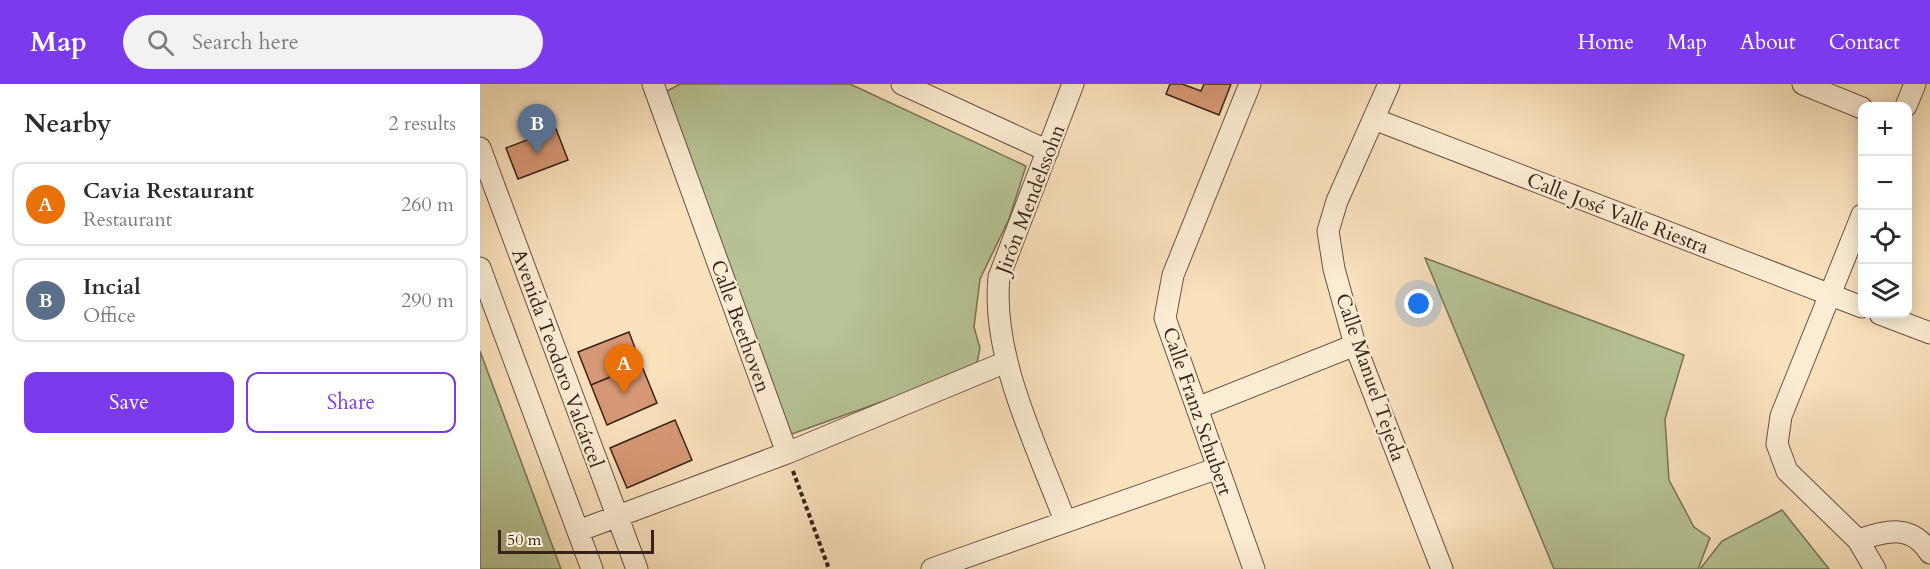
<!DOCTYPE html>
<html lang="en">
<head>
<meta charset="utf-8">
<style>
	:root { --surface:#fff; --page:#f2f2f3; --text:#2b2b33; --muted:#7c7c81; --line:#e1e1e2; --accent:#7c3aed }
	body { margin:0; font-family:Cardo,serif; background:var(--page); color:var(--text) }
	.controls { position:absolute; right:18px; top:18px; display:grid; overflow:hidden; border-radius:12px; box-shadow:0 3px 15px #0003 }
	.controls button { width:54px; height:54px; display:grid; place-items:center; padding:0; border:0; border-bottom:2px solid var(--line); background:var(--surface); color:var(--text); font:30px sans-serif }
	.scale { position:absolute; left:18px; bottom:15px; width:156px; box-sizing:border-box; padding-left:6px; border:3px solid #382218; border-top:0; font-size:16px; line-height:21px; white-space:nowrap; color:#382218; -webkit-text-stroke:4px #fbecd3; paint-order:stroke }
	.you { position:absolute; left:939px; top:220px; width:21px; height:21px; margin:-15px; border:4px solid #fff; border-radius:50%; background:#1a73e8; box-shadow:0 0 0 9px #1a73e833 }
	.badge { display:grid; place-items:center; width:39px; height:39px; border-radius:50%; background:var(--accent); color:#fff; font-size:20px; font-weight:700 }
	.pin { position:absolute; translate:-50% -50px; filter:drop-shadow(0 2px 3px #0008) }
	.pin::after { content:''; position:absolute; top:32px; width:21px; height:18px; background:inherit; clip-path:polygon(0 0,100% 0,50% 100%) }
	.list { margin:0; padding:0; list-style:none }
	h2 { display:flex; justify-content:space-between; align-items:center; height:78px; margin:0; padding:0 24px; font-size:26px }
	h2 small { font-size:20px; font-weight:400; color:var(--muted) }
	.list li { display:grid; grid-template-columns:39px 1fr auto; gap:18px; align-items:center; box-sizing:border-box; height:84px; margin:0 12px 12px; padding:0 12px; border:2px solid var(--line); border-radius:12px }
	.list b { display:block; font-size:22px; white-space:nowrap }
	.list p { margin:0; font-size:20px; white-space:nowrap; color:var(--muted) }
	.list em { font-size:20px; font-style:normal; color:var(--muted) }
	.actions { display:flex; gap:12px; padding:18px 24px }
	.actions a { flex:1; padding:14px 0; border:2px solid var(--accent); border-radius:12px; text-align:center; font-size:21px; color:var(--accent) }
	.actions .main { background:var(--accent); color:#fff }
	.icon { flex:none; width:33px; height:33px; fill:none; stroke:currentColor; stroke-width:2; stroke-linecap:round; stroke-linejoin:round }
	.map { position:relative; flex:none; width:1450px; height:485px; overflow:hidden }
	header { display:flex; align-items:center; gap:36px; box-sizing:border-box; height:84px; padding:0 30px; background:var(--accent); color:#fff }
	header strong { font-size:28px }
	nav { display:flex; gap:33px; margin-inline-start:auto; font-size:21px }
	.search { width:420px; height:54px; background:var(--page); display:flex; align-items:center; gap:15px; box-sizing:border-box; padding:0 21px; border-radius:33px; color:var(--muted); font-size:22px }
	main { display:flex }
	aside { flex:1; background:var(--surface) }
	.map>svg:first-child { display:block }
	.green { fill:#b7c496; stroke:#787357; stroke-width:1.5 }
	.building { fill:#d79975; stroke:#382218; stroke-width:1.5 }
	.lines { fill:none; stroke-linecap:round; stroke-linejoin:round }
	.minor-casing { stroke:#685241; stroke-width:23 }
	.path { stroke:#382218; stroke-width:4; stroke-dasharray:4.5 3; stroke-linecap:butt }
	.minor { stroke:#fbecd3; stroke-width:21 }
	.labels { text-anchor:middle; stroke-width:5; stroke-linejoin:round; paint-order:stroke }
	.street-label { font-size:20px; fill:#382218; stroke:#fbecd3 }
</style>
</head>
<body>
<header>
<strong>Map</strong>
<div class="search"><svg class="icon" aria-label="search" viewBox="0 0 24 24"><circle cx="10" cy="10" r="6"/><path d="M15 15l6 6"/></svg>Search here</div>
<nav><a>Home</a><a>Map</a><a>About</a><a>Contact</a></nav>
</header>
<main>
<aside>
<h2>Nearby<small>2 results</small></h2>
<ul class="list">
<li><span class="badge" style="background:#e8710a">A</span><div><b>Cavia Restaurant</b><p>Restaurant</p></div><em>260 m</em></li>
<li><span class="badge" style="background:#5c6f8a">B</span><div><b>Incial</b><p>Office</p></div><em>290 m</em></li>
</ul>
<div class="actions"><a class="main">Save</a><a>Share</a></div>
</aside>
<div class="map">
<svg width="1450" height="485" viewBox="0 0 1450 485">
	<rect width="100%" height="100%" fill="#f9e1bc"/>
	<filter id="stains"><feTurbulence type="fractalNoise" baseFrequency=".00333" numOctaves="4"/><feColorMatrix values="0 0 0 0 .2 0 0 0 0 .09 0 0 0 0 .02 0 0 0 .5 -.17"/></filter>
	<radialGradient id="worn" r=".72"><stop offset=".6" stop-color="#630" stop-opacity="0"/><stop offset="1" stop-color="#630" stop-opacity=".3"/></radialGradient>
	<path class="green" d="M 200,0 L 370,0 L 546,82 L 529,135 L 500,195 L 494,243 L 500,264 L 496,284 L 309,351 L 185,8 Z
		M 945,174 L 1204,271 L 1185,335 L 1189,396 L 1214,443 L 1230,454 L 1218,485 L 1074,485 Z
		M 0,267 L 81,485 L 0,485 Z
		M 1302,426 L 1349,485 L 1220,485 L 1242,457 Z"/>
	<path class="building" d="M 690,0 L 702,0 L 721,7 L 724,0 L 751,0 L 739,31 L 686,10 Z
		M 76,45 L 88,76 L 38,95 L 26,64 Z
		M 149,248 L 161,280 L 111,301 L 98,268 Z
		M 161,280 L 177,319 L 127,341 L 111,301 Z
		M 195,336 L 212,376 L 147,404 L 130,364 Z"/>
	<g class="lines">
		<g class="minor-casing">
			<path id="minor" d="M 173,0 L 307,369
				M 422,0 L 568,67
				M 770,0 L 693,191 L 685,234 L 774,485
				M 909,0 L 857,117 L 848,147 L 854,185 L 875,261 L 962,485
				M 1323,0 L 1382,24
				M 1426,22 L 1435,0
				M 894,35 L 1382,223
				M 0,64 L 157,485
				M 1382,131 L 1301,332 L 1297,360 L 1307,387 L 1378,456 L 1395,485
				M 0,184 L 112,485
				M 1400,230 L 1450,249
				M 717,324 L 875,261
				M 585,437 C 557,362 511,273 519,193 L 593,0
				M 98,447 L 307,369 L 526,278
				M 1378,456 C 1407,447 1431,439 1450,469
				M 452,485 L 738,384"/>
		</g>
		<path class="path" d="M 313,387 L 349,485"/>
		<use href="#minor" class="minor"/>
	</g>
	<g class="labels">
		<g class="street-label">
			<text transform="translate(550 115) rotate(-69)" y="7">Jirón Mendelssohn</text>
			<text transform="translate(1138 129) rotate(21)" y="7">Calle José Valle Riestra</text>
			<text transform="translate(261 242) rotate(70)" y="7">Calle Beethoven</text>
			<text transform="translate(78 274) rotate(70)" y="7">Avenida Teodoro Valcárcel</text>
			<text transform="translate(891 293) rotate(71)" y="7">Calle Manuel Tejeda</text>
			<text transform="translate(718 327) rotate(71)" y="7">Calle Franz Schubert</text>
		</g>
	</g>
	<rect width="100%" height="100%" filter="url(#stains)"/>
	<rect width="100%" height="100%" fill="url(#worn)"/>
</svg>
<div class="controls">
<button>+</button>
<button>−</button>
<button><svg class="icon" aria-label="locate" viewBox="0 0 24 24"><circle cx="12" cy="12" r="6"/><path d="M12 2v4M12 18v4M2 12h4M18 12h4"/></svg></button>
<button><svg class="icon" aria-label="layers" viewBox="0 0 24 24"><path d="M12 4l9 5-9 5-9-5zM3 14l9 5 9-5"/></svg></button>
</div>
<div class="scale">50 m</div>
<div class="you"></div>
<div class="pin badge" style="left:144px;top:310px;background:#e8710a">A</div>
<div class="pin badge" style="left:57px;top:70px;background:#5c6f8a">B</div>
</div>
</main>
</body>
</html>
